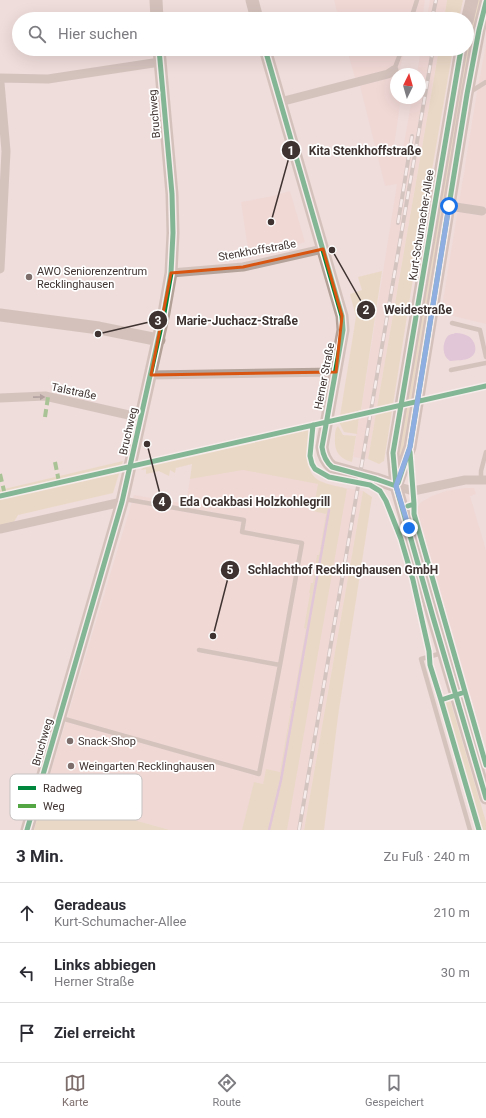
<!DOCTYPE html>
<html lang="de">
<head>
<meta charset="utf-8">
<style>
	:root { --surface:#fff; --page:#f2f2f3; --text:#2b2b33; --muted:#7c7c81; --line:#e1e1e2; --accent:#7d6e6c }
	body { margin:0; font-family:Roboto,sans-serif; background:var(--page); color:var(--text) }
	.compass { position:absolute; left:390px; top:68px; width:36px; height:36px; border-radius:50%; background:var(--surface); box-shadow:0 4px 16px #0002; rotate:5deg }
	.stop { position:absolute; width:12px; height:12px; margin:-9px; border:3px solid #1a73e8; border-radius:50%; background:#fff }
	.stop.end { background:#1a73e8; border-color:#fff; box-shadow:0 1px 4px #0008 }
	.list { margin:0; padding:0; list-style:none }
	h2 { display:flex; justify-content:space-between; align-items:center; height:52px; margin:0; padding:0 16px; font-size:17px }
	h2 small { font-size:13px; font-weight:400; color:var(--muted) }
	.list li { display:grid; grid-template-columns:26px 1fr auto; gap:12px; align-items:center; box-sizing:border-box; height:60px; padding:0 16px; border-top:1px solid var(--line) }
	.list b { display:block; font-size:15px; white-space:nowrap }
	.list p { margin:0; font-size:13px; white-space:nowrap; color:var(--muted) }
	.list em { font-size:13px; font-style:normal; color:var(--muted) }
	.icon { flex:none; width:22px; height:22px; fill:none; stroke:currentColor; stroke-width:2; stroke-linecap:round; stroke-linejoin:round }
	.map { position:relative; flex:none; width:486px; height:830px; overflow:hidden }
	.search { position:absolute; background:var(--surface); box-shadow:0 4px 16px #0002; left:12px; right:12px; top:12px; height:44px; display:flex; align-items:center; gap:10px; box-sizing:border-box; padding:0 14px; border-radius:22px; color:var(--muted); font-size:15px }
	.sheet { height:232px; background:var(--surface) }
	nav { display:flex; justify-content:space-around; align-items:center; box-sizing:border-box; height:56px; border-top:1px solid var(--line); background:var(--surface); font-size:11px; color:var(--muted) }
	nav a { display:grid; justify-items:center; gap:2px }
	nav .on { color:var(--accent) }
	.map>svg:first-child { display:block }
	.built { fill:#f1d3cf }
	.green { fill:#e5d3ae }
	.water { fill:#d0aad3 }
	.lines { fill:none; stroke-linecap:round; stroke-linejoin:round }
	.stream { stroke:#d0aad3; stroke-width:2.5 }
	.lane { stroke:#b3a39a; stroke-width:4.5 }
	.street { stroke:#b3a39a; stroke-width:9 }
	.secondary { stroke:#b3a197; stroke-width:13 }
	.rail-casing { stroke:#b3a6a0; stroke-width:4 }
	.rail { stroke:#fff; stroke-width:2.5; stroke-dasharray:8; stroke-linecap:butt }
	.quiet { stroke:#54a544; stroke-width:4; stroke-dasharray:8 4; stroke-linecap:butt }
	.cycleway-casing { stroke:#fff; stroke-width:8 }
	.cycleway { stroke:#00873e; stroke-width:5 }
	.oneway { fill:#685a56 }
	.route { stroke:#1a73e8; stroke-width:5 }
	.marked { fill:none; stroke:#d75510; stroke-width:3; stroke-linejoin:round }
	.poi-dot { fill:#7d6e6c; stroke:#fff; stroke-width:1.5 }
	.labels { text-anchor:middle; stroke-width:3.5; stroke-linejoin:round; paint-order:stroke }
	.street-label { font-size:11px; fill:#3f3331; stroke:#fff }
	.poi-label { font-size:11px; fill:#3f3331; stroke:#fff; text-anchor:start }
	.key { fill:#fff; stroke:#c5c2c1; stroke-width:1 }
	.key-label { font-size:11px; fill:#3f3331 }
	.leader { fill:none; stroke:#3f3331; stroke-width:1.5 }
	.callout-dot { fill:#3f3331; stroke:#fff; stroke-width:1.5 }
	.mark-label { font-size:12px; text-anchor:middle; font-weight:bold; fill:#fff }
	.callout-label { font-size:12px; text-anchor:middle; font-weight:bold; fill:#3f3331; stroke:#fff; stroke-width:3.5; stroke-linejoin:round; paint-order:stroke }
</style>
</head>
<body>
<div class="map">
<svg width="486" height="830" viewBox="0 0 486 830">
	<rect width="100%" height="100%" fill="#efdddb"/>
	<path class="built" d="M 334,0 L 425,0 L 423,13 L 415,15 L 414,19 L 339,19 Z
		M 430,0 L 447,0 L 444,19 L 427,19 Z
		M 486,44 L 486,324 L 441,313 L 477,92 Z
		M 347,49 L 405,49 L 399,71 L 405,74 L 396,74 L 396,98 L 401,98 L 394,146 L 403,149 L 412,98 L 420,98 L 420,74 L 417,74 L 421,49 L 439,49 L 377,407 L 361,410 L 397,184 L 385,186 L 360,86 L 355,78 Z
		M 290,191 L 305,242 L 281,250 L 249,256 L 241,202 L 273,196 Z
		M 376,414 L 368,459 L 353,457 L 359,418 Z
		M 242,469 L 363,491 L 304,830 L 170,830 L 44,795 L 134,495 L 186,504 L 190,478 Z
		M 465,488 L 474,488 L 476,494 L 470,496 L 486,550 L 486,749 L 416,516 L 417,509 L 420,503 L 432,496 L 446,491 Z"/>
	<path class="green" d="M 447,0 L 463,0 L 459,19 L 444,19 Z
		M 477,0 L 482,0 L 436,248 L 411,399 L 406,401 L 467,45 Z
		M 439,49 L 453,49 L 411,291 L 384,461 L 379,464 L 368,459 Z
		M 382,271 L 361,410 L 340,416 L 356,317 L 350,294 L 362,290 L 358,277 Z
		M 410,406 L 401,463 L 398,453 L 405,408 Z
		M 359,417 L 357,434 L 344,432 L 339,422 Z
		M 338,426 L 343,435 L 356,436 L 352,462 C 339,459 334,451 335,438 C 335,433 335,429 338,426 Z
		M 309,428 L 311,431 C 309,446 302,472 320,481 C 328,485 339,486 347,489 L 287,830 L 242,830 L 254,782 L 263,784 L 266,769 L 280,772 L 291,708 L 290,708 L 291,701 L 293,701 L 306,629 L 304,628 L 310,593 L 309,593 L 311,583 L 313,583 L 317,555 L 319,555 L 326,514 L 313,511 L 318,484 L 243,470 L 190,479 L 192,464 L 176,468 L 175,473 L 170,470 L 169,476 L 159,471 L 146,474 L 146,469 L 141,470 L 146,465 Z
		M 123,461 L 113,493 L 18,515 L 14,522 L 0,526 L 0,490 Z
		M 363,491 L 372,497 L 338,716 L 324,830 L 304,830 Z
		M 450,700 L 486,822 L 486,830 L 480,830 L 443,702 Z
		M 44,795 L 170,830 L 34,830 Z"/>
	<path class="water" d="M 456,333 C 460,333 464,334 468,336 C 475,340 479,352 471,357 C 466,361 456,360 450,361 C 442,356 442,344 447,337 C 449,334 453,334 456,333 Z"/>
	<g class="lines">
		<path class="stream" d="M 269,830 L 281,780 L 329,510"/>
		<path class="lane" d="M 411,19 L 417,0
			M 394,70 L 402,49
			M 470,92 L 486,82
			M 452,323 L 480,330 L 486,357
			M 451,370 L 486,363
			M 481,480 L 481,471 L 486,452
			M 124,499 L 244,520 L 242,532 L 302,543 L 280,665
			M 442,653 L 421,659 L 470,830
			M 61,718 L 259,774 L 280,665 L 199,650"/>
		<path class="street" d="M 0,78 L 48,79 L 160,62
			M 0,83 L 6,151 L 0,269
			M 280,102 L 388,74 L 394,70
			M 449,206 L 482,211
			M 171,273 L 243,267 L 323,249
			M 151,375 L 336,372
			M 0,398 L 45,396 L 142,418
			M 396,486 L 413,491 L 465,480 L 486,480
			M 0,529 L 122,502"/>
		<path class="secondary" d="M 156,0 L 157,19
			M 252,0 L 257,19
			M 467,21 L 472,0
			M 265,49 L 342,316 L 343,330 L 322,447 C 323,455 325,461 332,467 L 376,479 L 396,486
			M 461,49 L 393,453 L 396,486 L 433,617 L 486,798
			M 0,315 L 99,328 L 159,340
			M 398,481 L 410,447 L 467,94 L 479,30 L 486,2
			M 27,830 L 122,502 L 164,313 L 171,273 L 173,233 L 172,194 L 159,49"/>
		<g class="rail-casing">
			<path id="rail" d="M 432,19 L 436,0
				M 398,223 L 412,136
				M 299,830 L 433,49"/>
		</g>
		<use href="#rail" class="rail"/>
		<path class="quiet" d="M 45,417 L 48,397
			M 55,462 L 59,482
			M 0,474 L 5,495"/>
		<g class="cycleway-casing">
			<path id="cycleway" d="M 265,49 L 342,316 L 343,330 L 322,447 C 323,455 325,461 332,467 L 376,479 L 396,486
				M 461,49 L 393,453 L 396,486 L 433,617 L 486,798
				M 313,425 L 310,456 L 312,464 L 315,469 L 329,477 L 370,485 L 380,491 L 386,501 L 401,539 L 413,580 L 429,651 L 430,665 L 441,700
				M 398,483 L 410,447 L 467,94 L 479,30 L 486,2
				M 0,496 L 486,386
				M 414,504 L 414,514 L 486,765
				M 408,506 L 414,504 L 410,452
				M 462,693 L 441,700 L 479,830
				M 27,830 L 122,502 L 164,313 L 171,273 L 173,233 L 172,194 L 159,49"/>
		</g>
		<use href="#cycleway" class="cycleway"/>
	</g>
	<defs><path id="oneway-solid" d="M-6-.8H1V-3.2L6.5 0L1 3.2V.8H-6Z"/></defs>
	<use class="oneway" href="#oneway-solid" transform="translate(39 397) rotate(-1)"/>
	<g class="lines">
		<path class="route" d="M 409,528 L 396,486 L 410,447 L 449,206"/>
	</g>
	<path d="M0 0H486V830H0ZM 323,249 L 342,316 L 336,372 L 151,375 L 171,273 L 243,267 Z" fill="#efdddb" fill-opacity=".55" fill-rule="evenodd"/>
	<path class="marked" d="M 323,249 L 342,316 L 336,372 L 151,375 L 171,273 L 243,267 Z"/>
	<g class="poi-dot">
		<circle cx="29" cy="277" r="4"/>
		<circle cx="70" cy="741" r="4"/>
		<circle cx="71" cy="766" r="4"/>
	</g>
	<g class="labels">
		<g class="street-label">
			<text transform="translate(154 114) rotate(-95)" y="4">Bruchweg</text>
			<text transform="translate(421 225) rotate(-81)" y="4">Kurt-Schumacher-Allee</text>
			<text transform="translate(257 250) rotate(-10)" y="4">Stenkhoffstraße</text>
			<text transform="translate(324 376) rotate(-79)" y="4">Herner Straße</text>
			<text transform="translate(74 391) rotate(12)" y="4">Talstraße</text>
			<text transform="translate(128 431) rotate(-77)" y="4">Bruchweg</text>
			<text transform="translate(42 742) rotate(-74)" y="4">Bruchweg</text>
		</g>
		<g class="poi-label">
			<text x="37" y="275">AWO Seniorenzentrum<tspan x="37" dy="13">Recklinghausen</tspan></text>
			<text x="78" y="745">Snack-Shop</text>
			<text x="79" y="770">Weingarten Recklinghausen</text>
		</g>
	</g>
	<rect x="10" y="774" width="132" height="46" rx="6" class="key"/>
	<rect x="18" y="786" width="18" height="4" fill="#00873e"/>
	<rect x="18" y="804" width="18" height="4" fill="#54a544"/>
	<g class="key-label">
		<text x="43" y="792">Radweg</text>
		<text x="43" y="810">Weg</text>
	</g>
	<path class="leader" d="M271 222L291 150M332 250L366 310M98 334L158 320M147 444L162 502M213 636L230 570"/>
	<g class="callout-dot">
		<circle cx="271" cy="222" r="4"/>
		<circle cx="332" cy="250" r="4"/>
		<circle cx="98" cy="334" r="4"/>
		<circle cx="147" cy="444" r="4"/>
		<circle cx="213" cy="636" r="4"/>
		<circle cx="291" cy="150" r="10"/>
		<circle cx="366" cy="310" r="10"/>
		<circle cx="158" cy="320" r="10"/>
		<circle cx="162" cy="502" r="10"/>
		<circle cx="230" cy="570" r="10"/>
	</g>
	<g class="mark-label">
		<text x="291" y="155">1</text>
		<text x="366" y="314">2</text>
		<text x="158" y="325">3</text>
		<text x="162" y="506">4</text>
		<text x="230" y="574">5</text>
	</g>
	<g class="callout-label">
		<text x="365" y="155">Kita Stenkhoffstraße</text>
		<text x="418" y="314">Weidestraße</text>
		<text x="237" y="325">Marie-Juchacz-Straße</text>
		<text x="255" y="506">Eda Ocakbasi Holzkohlegrill</text>
		<text x="343" y="574">Schlachthof Recklinghausen GmbH</text>
	</g>
</svg>
<svg class="compass" viewBox="-18 -18 36 36"><path d="M0-13l5 13h-10z" fill="#e53935"/><path d="M0 13l5-13h-10z" fill="#7c7c81"/></svg>
<div class="stop" style="left:449px;top:206px"></div>
<div class="stop end" style="left:409px;top:528px"></div>
<div class="search"><svg class="icon" aria-label="search" viewBox="0 0 24 24"><circle cx="10" cy="10" r="6"/><path d="M15 15l6 6"/></svg>Hier suchen</div>
</div>
<section class="sheet">
<h2>3 Min.<small>Zu Fuß · 240 m</small></h2>
<ul class="list">
<li><svg class="icon" aria-label="ahead" viewBox="0 0 24 24"><path d="M12 20V5M6 11l6-6 6 6"/></svg><div><b>Geradeaus</b><p>Kurt-Schumacher-Allee</p></div><em>210 m</em></li>
<li><svg class="icon" aria-label="left" viewBox="0 0 24 24"><path d="M17 20v-9H6M10 6l-5 5 5 5"/></svg><div><b>Links abbiegen</b><p>Herner Straße</p></div><em>30 m</em></li>
<li><svg class="icon" aria-label="arrive" viewBox="0 0 24 24"><path d="M6 21V4h12l-3 4 3 4H6"/></svg><div><b>Ziel erreicht</b></div></li>
</ul>
</section>
<nav>
<a class="on"><svg class="icon" aria-label="map" viewBox="0 0 24 24"><path d="M3 6l6-2 6 2 6-2v14l-6 2-6-2-6 2zM9 4v14M15 6v14"/></svg>Karte</a>
<a><svg class="icon" aria-label="directions" viewBox="0 0 24 24"><path d="M12 3l9 9-9 9-9-9zM9 14v-3h6M13 9l2 2-2 2"/></svg>Route</a>
<a><svg class="icon" aria-label="saved" viewBox="0 0 24 24"><path d="M7 4h10v16l-5-4-5 4z"/></svg>Gespeichert</a>
</nav>
</body>
</html>
